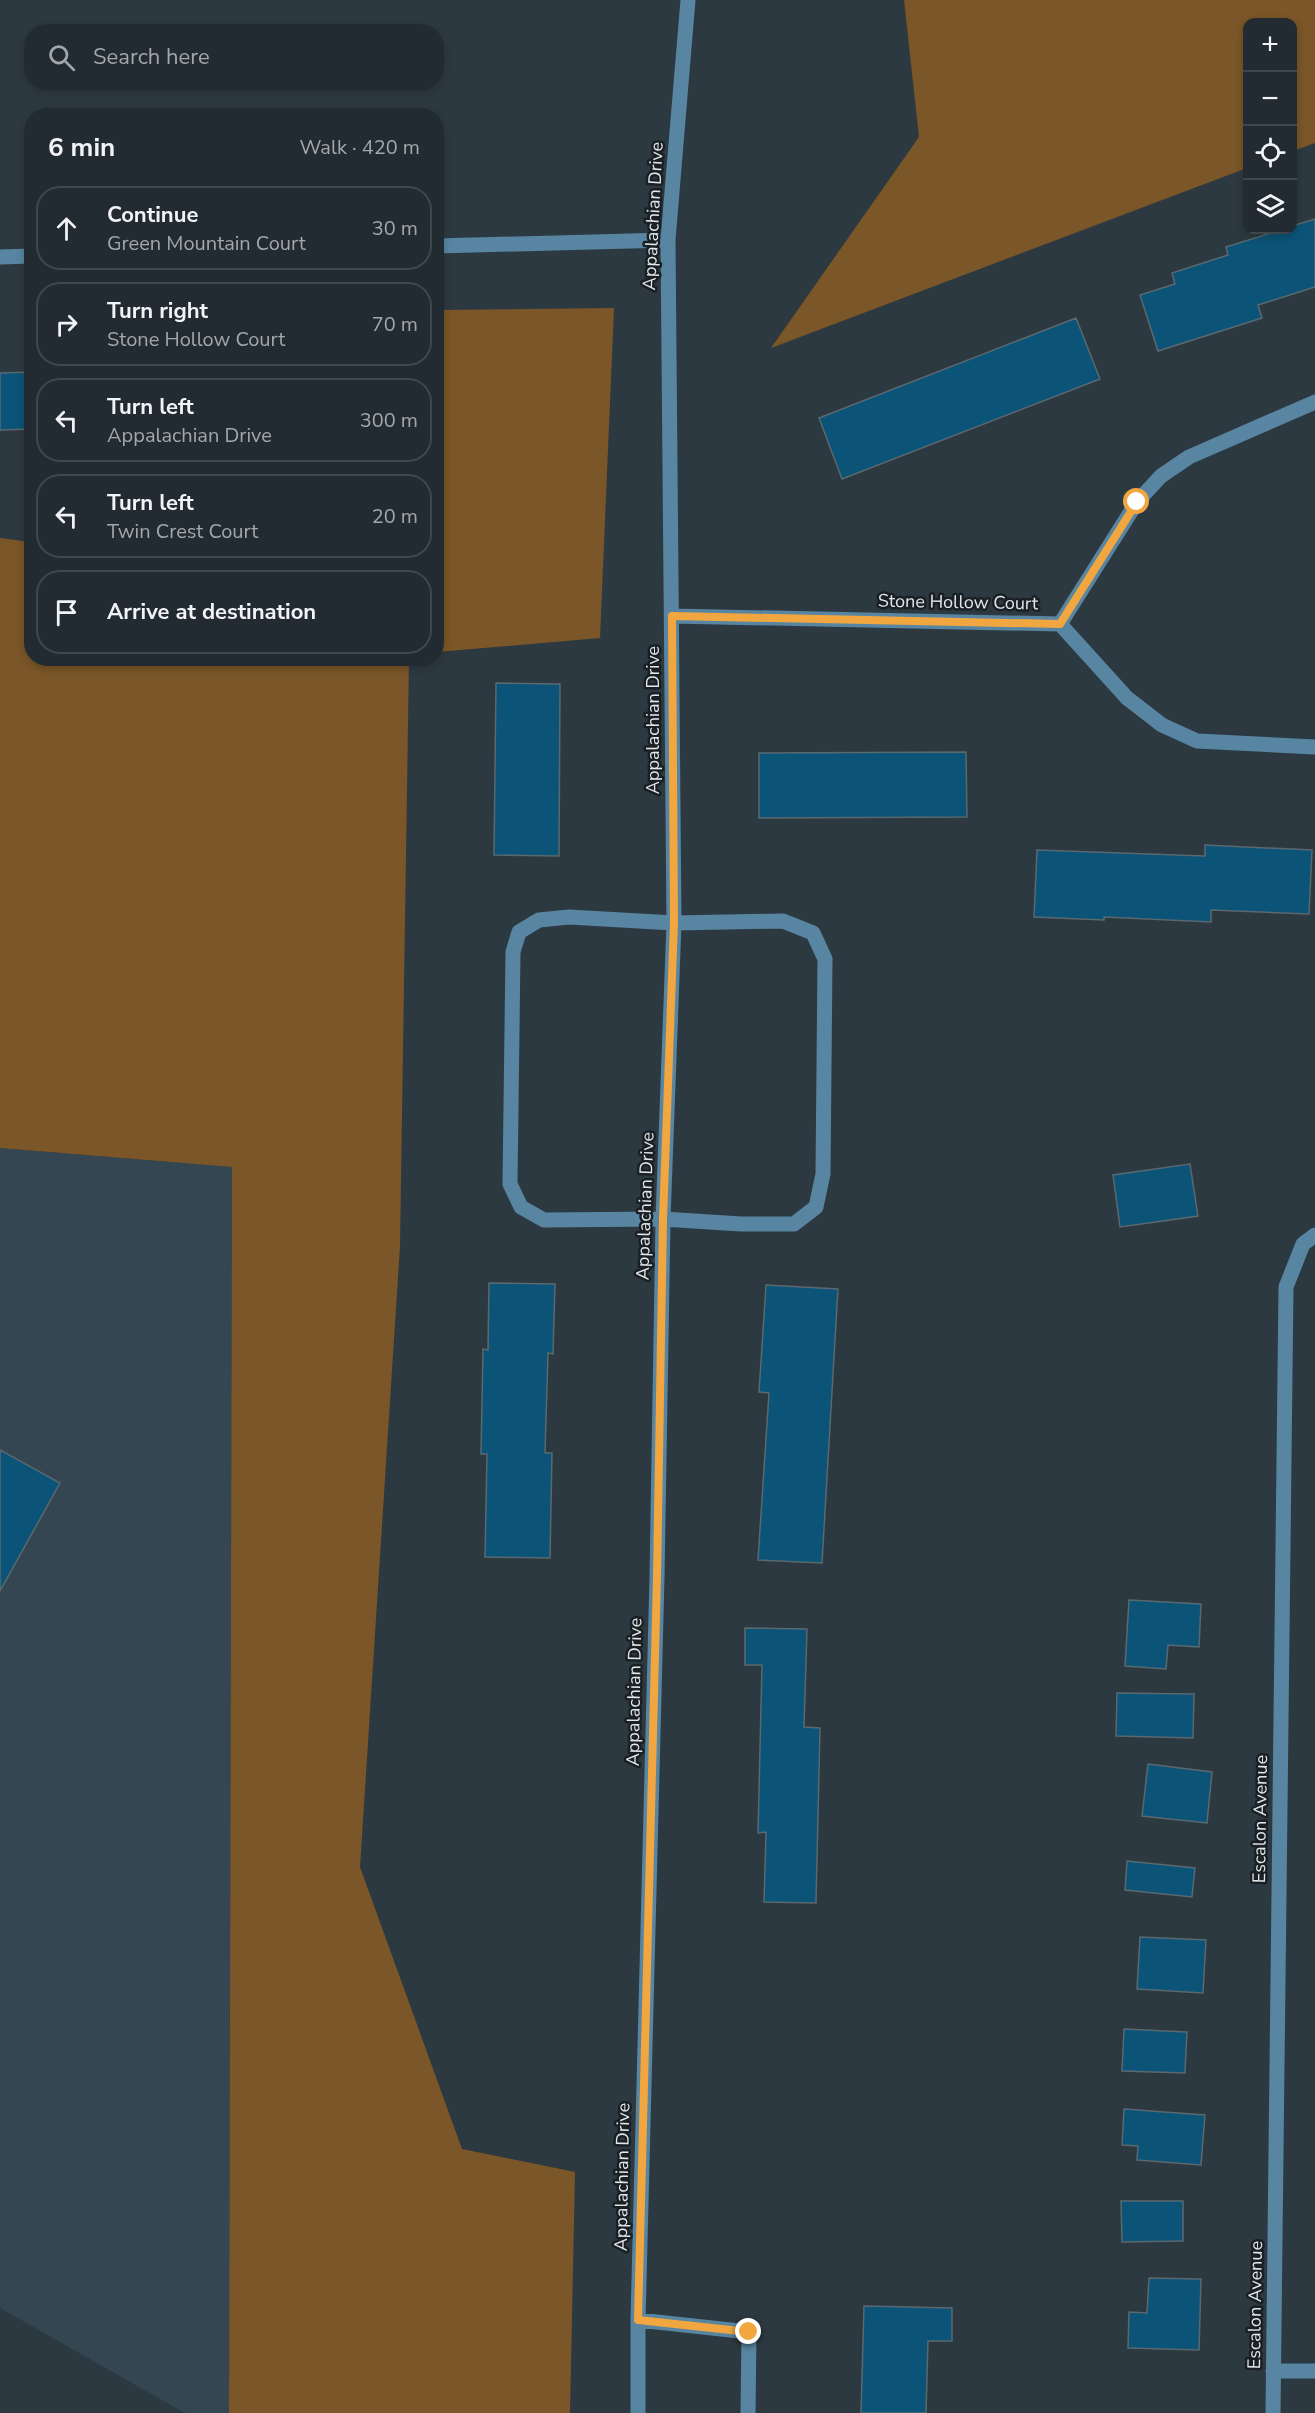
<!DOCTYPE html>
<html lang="en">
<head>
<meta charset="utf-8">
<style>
	:root { --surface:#222b31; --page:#2e373d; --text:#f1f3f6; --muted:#a2a7ab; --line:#3f474d }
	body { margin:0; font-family:"Nunito Sans",sans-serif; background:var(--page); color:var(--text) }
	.controls { position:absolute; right:18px; top:18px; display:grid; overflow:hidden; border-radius:12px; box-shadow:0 3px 9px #0003 }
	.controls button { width:54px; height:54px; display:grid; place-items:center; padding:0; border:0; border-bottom:2px solid var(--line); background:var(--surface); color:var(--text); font:30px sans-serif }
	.stop { position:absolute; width:18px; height:18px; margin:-14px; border:4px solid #f1a640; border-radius:50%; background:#fff }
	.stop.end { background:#f1a640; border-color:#fff; box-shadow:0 2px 6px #0008 }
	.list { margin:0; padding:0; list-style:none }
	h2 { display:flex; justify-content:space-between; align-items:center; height:78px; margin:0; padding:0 24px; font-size:26px }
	h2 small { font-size:20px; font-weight:400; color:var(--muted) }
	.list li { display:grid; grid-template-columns:39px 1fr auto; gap:18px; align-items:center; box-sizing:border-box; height:84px; margin:0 12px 12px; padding:0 12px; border:2px solid var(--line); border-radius:24px }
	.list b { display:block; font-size:22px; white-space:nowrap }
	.list p { margin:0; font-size:20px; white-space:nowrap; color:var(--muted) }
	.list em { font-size:20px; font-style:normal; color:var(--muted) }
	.icon { flex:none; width:33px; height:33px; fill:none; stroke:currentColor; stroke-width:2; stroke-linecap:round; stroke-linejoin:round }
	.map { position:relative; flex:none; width:1315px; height:2413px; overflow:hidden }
	.search { position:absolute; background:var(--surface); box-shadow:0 3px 9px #0003; left:24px; top:24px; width:420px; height:66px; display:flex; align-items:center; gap:15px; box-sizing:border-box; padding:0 21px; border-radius:24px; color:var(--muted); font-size:22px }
	.panel { position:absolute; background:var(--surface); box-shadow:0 3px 9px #0003; left:24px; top:108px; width:420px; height:558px; border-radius:24px }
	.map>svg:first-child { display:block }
	.built { fill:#344651 }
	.green { fill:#7a5628 }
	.building { fill:#0c5477; stroke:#5a6870; stroke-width:1.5 }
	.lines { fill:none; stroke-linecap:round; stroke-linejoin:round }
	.minor { stroke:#5886a2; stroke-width:15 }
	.route { stroke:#f1a640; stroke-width:8 }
	.labels { text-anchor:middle; stroke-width:5; stroke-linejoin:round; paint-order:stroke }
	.street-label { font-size:18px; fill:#e0e7ec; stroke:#1a1f23 }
</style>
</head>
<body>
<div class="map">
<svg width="1315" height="2413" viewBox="0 0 1315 2413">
	<rect width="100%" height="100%" fill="#2d3941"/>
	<path class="built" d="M 0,1148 L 232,1167 L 229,2413 L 185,2413 L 0,2308 Z"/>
	<path class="green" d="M 904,0 L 1315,0 L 1315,143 L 1293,151 L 1292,22 L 1248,22 L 1247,168 L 771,348 L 919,137 Z
		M 614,308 L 600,638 L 437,652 L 437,310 Z
		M 0,538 L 31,542 L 32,658 L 409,659 L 400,1246 L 360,1867 L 462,2149 L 575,2172 L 570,2413 L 229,2413 L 232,1167 L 0,1148 Z"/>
	<path class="building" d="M 1315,219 L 1315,287 L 1258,305 L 1262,318 L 1158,351 L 1140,295 L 1175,284 L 1172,273 L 1228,255 L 1226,247 L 1281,230 L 1292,230 L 1292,226 Z
		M 1076,318 L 1100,379 L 842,479 L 819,418 Z
		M 32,372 L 32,429 L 0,430 L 0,373 Z
		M 496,683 L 560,684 L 559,856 L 494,855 Z
		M 966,752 L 967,817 L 759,818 L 759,753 Z
		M 1205,845 L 1312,850 L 1309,914 L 1211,910 L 1211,922 L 1104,917 L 1104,920 L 1034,917 L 1037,850 L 1205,856 Z
		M 1190,1164 L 1198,1216 L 1120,1227 L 1113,1175 Z
		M 489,1283 L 555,1284 L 553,1354 L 548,1353 L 545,1453 L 552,1453 L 550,1558 L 485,1557 L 487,1454 L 481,1454 L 483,1349 L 488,1350 Z
		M 766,1285 L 838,1289 L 822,1563 L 758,1560 L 769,1393 L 759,1392 Z
		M 0,1450 L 60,1483 L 0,1591 Z
		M 1129,1600 L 1201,1604 L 1199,1647 L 1168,1645 L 1166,1669 L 1125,1666 Z
		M 745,1628 L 807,1629 L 804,1727 L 820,1728 L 816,1903 L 764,1902 L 766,1832 L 758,1833 L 762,1665 L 745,1665 Z
		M 1117,1693 L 1194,1694 L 1193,1738 L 1116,1736 Z
		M 1148,1764 L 1212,1772 L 1207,1823 L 1142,1816 Z
		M 1127,1861 L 1195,1868 L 1192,1897 L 1125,1890 Z
		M 1140,1937 L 1206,1940 L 1203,1993 L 1137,1989 Z
		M 1124,2029 L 1187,2032 L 1185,2073 L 1122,2071 Z
		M 1124,2109 L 1205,2115 L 1201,2165 L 1137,2160 L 1138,2146 L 1122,2145 Z
		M 1121,2201 L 1183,2201 L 1183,2241 L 1122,2242 Z
		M 1149,2278 L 1201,2279 L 1199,2350 L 1128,2348 L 1129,2312 L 1147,2313 Z
		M 864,2306 L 952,2308 L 952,2341 L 928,2341 L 926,2413 L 861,2413 Z"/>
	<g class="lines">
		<path class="minor" d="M 436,246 L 668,240
			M 0,257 L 32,256
			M 672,616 L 1060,624 L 1127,698 L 1162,725 L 1197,741 L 1315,747
			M 1060,624 L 1137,502 L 1161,476 L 1189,457 L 1315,402
			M 569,917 L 674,923 L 783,921 L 813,933 L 825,959 L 823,1174 L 816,1207 L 794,1224 L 741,1224 L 663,1219 L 544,1220 L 521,1207 L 510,1184 L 513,952 L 519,932 L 539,920 Z
			M 638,2320 L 749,2332 L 748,2413
			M 1273,2371 L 1315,2371
			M 638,2413 L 638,2320 L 657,1577 L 663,1219 L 674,923 L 668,240 L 688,0
			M 1273,2413 L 1286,1287 L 1303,1244 L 1315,1235"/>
	</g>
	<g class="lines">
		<path class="route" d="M 749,2332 L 638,2320 L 657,1577 L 663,1219 L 674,923 L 672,616 L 1060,624 L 1137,502"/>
	</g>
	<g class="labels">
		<g class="street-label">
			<text transform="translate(653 216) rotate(-87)" y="6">Appalachian Drive</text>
			<text transform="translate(958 602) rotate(1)" y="6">Stone Hollow Court</text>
			<text transform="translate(653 720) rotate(-90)" y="6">Appalachian Drive</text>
			<text transform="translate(645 1206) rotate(-88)" y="6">Appalachian Drive</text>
			<text transform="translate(634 1692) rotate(-89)" y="6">Appalachian Drive</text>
			<text transform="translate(1260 1819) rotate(-89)" y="6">Escalon Avenue</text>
			<text transform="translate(622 2177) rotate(-89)" y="6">Appalachian Drive</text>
			<text transform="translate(1255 2305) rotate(-89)" y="6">Escalon Avenue</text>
		</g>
	</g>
</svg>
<div class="controls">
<button>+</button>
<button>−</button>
<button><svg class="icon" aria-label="locate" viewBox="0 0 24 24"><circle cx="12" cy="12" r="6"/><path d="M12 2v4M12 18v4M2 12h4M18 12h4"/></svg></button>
<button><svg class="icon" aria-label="layers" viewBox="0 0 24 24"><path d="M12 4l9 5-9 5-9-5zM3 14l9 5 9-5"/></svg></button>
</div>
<div class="stop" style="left:1137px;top:502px"></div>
<div class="stop end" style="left:749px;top:2332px"></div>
<div class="search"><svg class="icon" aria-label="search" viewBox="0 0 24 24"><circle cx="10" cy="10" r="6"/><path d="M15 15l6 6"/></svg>Search here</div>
<section class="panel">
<h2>6 min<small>Walk · 420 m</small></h2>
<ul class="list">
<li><svg class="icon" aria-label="ahead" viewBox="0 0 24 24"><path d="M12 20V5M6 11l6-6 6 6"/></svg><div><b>Continue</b><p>Green Mountain Court</p></div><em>30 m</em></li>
<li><svg class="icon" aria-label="right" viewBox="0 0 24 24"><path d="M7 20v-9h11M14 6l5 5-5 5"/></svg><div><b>Turn right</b><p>Stone Hollow Court</p></div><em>70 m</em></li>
<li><svg class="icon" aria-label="left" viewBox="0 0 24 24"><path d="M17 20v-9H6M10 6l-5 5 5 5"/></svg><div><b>Turn left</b><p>Appalachian Drive</p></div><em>300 m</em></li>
<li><svg class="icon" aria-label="left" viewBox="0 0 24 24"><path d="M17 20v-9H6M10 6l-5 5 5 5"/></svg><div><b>Turn left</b><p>Twin Crest Court</p></div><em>20 m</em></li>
<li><svg class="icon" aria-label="arrive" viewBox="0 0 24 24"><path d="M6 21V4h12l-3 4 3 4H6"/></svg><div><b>Arrive at destination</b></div></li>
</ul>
</section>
</div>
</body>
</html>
